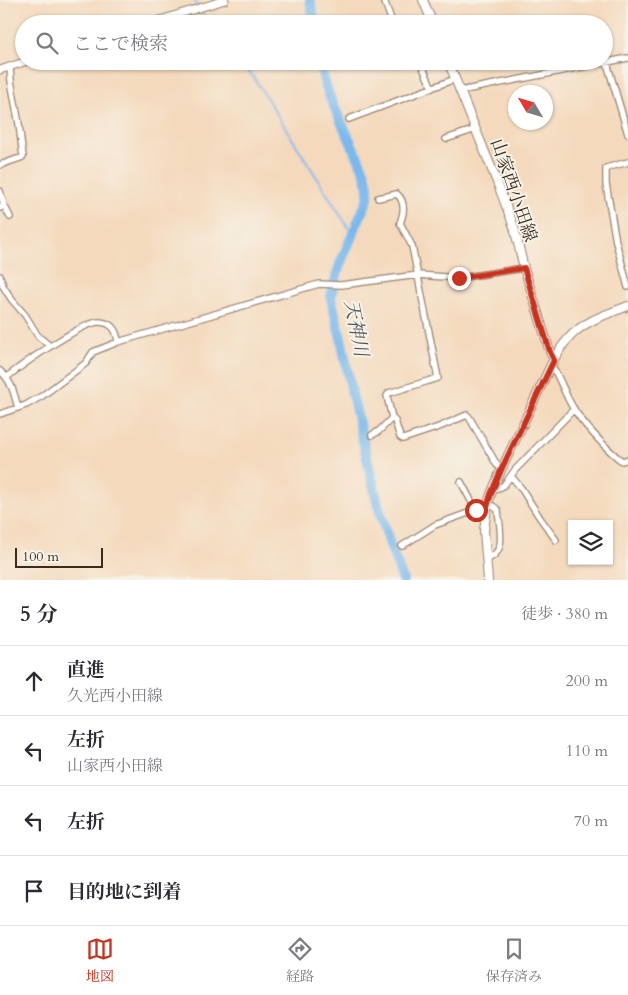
<!DOCTYPE html>
<html lang="ja">
<head>
<meta charset="utf-8">
<style>
	:root { --surface:#fff; --page:#f2f2f3; --text:#2b2b33; --muted:#7c7c81; --line:#e1e1e2; --accent:#c8321e }
	body { margin:0; font-family:Cardo,"Noto Serif JP",serif; background:var(--page); color:var(--text) }
	.controls { position:absolute; right:15px; bottom:15px; display:grid; overflow:hidden; border-radius:0px; box-shadow:0 1px 4px #0004 }
	.controls button { width:45px; height:45px; display:grid; place-items:center; padding:0; border:0; border-bottom:1px solid var(--line); background:var(--surface); color:var(--text); font:25px sans-serif }
	.compass { position:absolute; left:508px; top:85px; width:45px; height:45px; border-radius:50%; background:var(--surface); box-shadow:0 1px 4px #0004; rotate:308deg }
	.scale { position:absolute; left:15px; bottom:12px; width:88px; box-sizing:border-box; padding-left:5px; border:2px solid #3b2a1e; border-top:0; font-size:14px; line-height:18px; white-space:nowrap; color:#3b2a1e; -webkit-text-stroke:4px #f7f3e8; paint-order:stroke }
	.stop { position:absolute; width:15px; height:15px; margin:-11px; border:4px solid #c8321e; border-radius:50%; background:#fff }
	.stop.end { background:#c8321e; border-color:#fff; box-shadow:0 1px 5px #0008 }
	.list { margin:0; padding:0; list-style:none }
	h2 { display:flex; justify-content:space-between; align-items:center; height:65px; margin:0; padding:0 20px; font-size:21px }
	h2 small { font-size:16px; font-weight:400; color:var(--muted) }
	.list li { display:grid; grid-template-columns:32px 1fr auto; gap:15px; align-items:center; box-sizing:border-box; height:70px; padding:0 20px; border-top:1px solid var(--line) }
	.list b { display:block; font-size:19px; white-space:nowrap }
	.list p { margin:0; font-size:16px; white-space:nowrap; color:var(--muted) }
	.list em { font-size:16px; font-style:normal; color:var(--muted) }
	.icon { flex:none; width:28px; height:28px; fill:none; stroke:currentColor; stroke-width:2; stroke-linecap:round; stroke-linejoin:round }
	.map { position:relative; flex:none; width:628px; height:580px; overflow:hidden }
	.search { position:absolute; background:var(--surface); box-shadow:0 1px 4px #0004; left:15px; right:15px; top:15px; height:55px; display:flex; align-items:center; gap:12px; box-sizing:border-box; padding:0 18px; border-radius:28px; color:var(--muted); font-size:19px }
	.sheet { height:345px; background:var(--surface) }
	nav { display:flex; justify-content:space-around; align-items:center; box-sizing:border-box; height:70px; border-top:1px solid var(--line); background:var(--surface); font-size:14px; color:var(--muted) }
	nav a { display:grid; justify-items:center; gap:2px }
	nav .on { color:var(--accent) }
	.map>svg:first-child { display:block }
	.lines { fill:none; stroke-linecap:round; stroke-linejoin:round }
	.stream { stroke:#79b9ed; stroke-width:2 }
	.river { stroke:#79b9ed; stroke-width:10 }
	.minor-casing { stroke:#98826d; stroke-width:8 }
	.tertiary-casing { stroke:#98826d; stroke-width:9 }
	.secondary-casing { stroke:#98826d; stroke-width:10 }
	.minor { stroke:#fff; stroke-width:5.5 }
	.tertiary { stroke:#fff; stroke-width:7 }
	.secondary { stroke:#fff; stroke-width:8 }
	.route { stroke:#c8321e; stroke-width:6 }
	.labels { text-anchor:middle; stroke-width:4; stroke-linejoin:round; paint-order:stroke }
	.street-label { font-size:18px; fill:#3b2a1e; stroke:#f7f3e8 }
	.water-label { font-size:19px; font-style:italic; fill:#4e555c; stroke:#f7f3e8 }
</style>
</head>
<body>
<div class="map">
<svg width="628" height="580" viewBox="0 0 628 580">
	<rect width="100%" height="100%" fill="#f7f3e8"/>
	<filter id="ink" filterUnits="userSpaceOnUse"><feTurbulence type="fractalNoise" baseFrequency=".02" numOctaves="2"/><feDisplacementMap in="SourceGraphic" scale="10" xChannelSelector="R" yChannelSelector="G"/><feConvolveMatrix kernelMatrix="1 2 1 2 8 2 1 2 1" color-interpolation-filters="sRGB"/></filter>
	<filter id="wash" filterUnits="userSpaceOnUse"><feTurbulence type="fractalNoise" baseFrequency=".0096" numOctaves="4" result="noise"/><feDisplacementMap in="SourceGraphic" scale="20" xChannelSelector="R" yChannelSelector="G"/><feGaussianBlur stdDeviation="1.12" result="paint"/><feColorMatrix in="noise" values="0 0 0 0 0 0 0 0 0 0 0 0 0 0 0 0 0 1.4 0 .05"/><feComposite in="paint" operator="in"/></filter>
	<g filter="url(#wash)">
		<rect width="100%" height="100%" fill="#f4d9bc"/>
		<g class="lines">
			<path class="stream" d="M 194,0 L 198,7
				M 201,11 L 209,24
				M 239,61 L 254,78 L 353,235"/>
			<path class="river" d="M 310,0 L 315,24
				M 320,61 C 324,92 341,120 353,147 C 361,164 370,179 368,198 L 340,264 L 332,291 L 331,298 L 341,338 L 353,398 L 378,505 L 390,545 L 403,580"/>
		</g>
	</g>
	<g filter="url(#ink)">
		<g class="lines">
			<g class="minor-casing">
				<path id="minor" d="M 384,0 L 392,22 L 394,24
					M 420,61 L 432,88
					M 607,63 L 628,134
					M 460,91 L 628,58
					M 349,119 L 455,79
					M 446,139 L 476,129
					M 628,162 L 606,168 L 606,184 L 616,242 L 628,287
					M 0,165 L 23,157 L 19,124 L 11,81 L 10,67
					M 0,191 L 4,205 L 0,208
					M 378,198 L 397,194 C 406,202 404,213 400,223 L 412,246 L 438,378 L 389,393 L 387,396 L 392,418 L 395,421 L 400,437 L 403,439 L 439,427 L 467,415 L 469,417 L 497,465 L 502,468
					M 4,205 L 10,217
					M 0,276 L 3,286 L 12,300 L 25,315 L 38,336 L 50,346
					M 551,365 C 560,377 564,393 572,406 C 581,422 608,451 622,461 L 628,459
					M 0,371 C 12,381 14,394 18,408
					M 7,377 C 22,365 83,321 100,322 C 113,323 117,331 118,342
					M 0,414 L 26,405 L 42,396 L 86,363 L 93,352 L 118,342 L 187,322 L 319,284 L 341,285 L 418,275 L 459,278 L 524,268
					M 372,435 L 379,431 L 392,418
					M 511,476 L 521,488 L 540,518 L 556,540
					M 461,482 L 476,510
					M 493,489 L 501,487 L 504,485 L 515,470 L 574,409
					M 402,546 L 435,525 L 482,508 L 493,506 L 498,510 C 499,526 508,554 486,559"/>
			</g>
			<g class="tertiary-casing">
				<path id="tertiary" d="M 147,24 L 225,0
					M 0,70 L 27,61"/>
			</g>
			<g class="secondary-casing">
				<path id="secondary" d="M 423,0 L 433,24
					M 448,61 L 497,182 L 514,227 L 524,268 L 550,352 L 554,359
					M 488,580 L 484,531 L 487,507 L 491,494 L 502,468 L 551,365 C 556,355 561,346 569,338 C 583,321 608,314 628,306"/>
			</g>
			<use href="#minor" class="minor"/>
			<use href="#tertiary" class="tertiary"/>
			<use href="#secondary" class="secondary"/>
		</g>
	</g>
	<g class="lines" filter="url(#ink)">
		<path class="route" d="M 459,278 L 524,268 L 550,352 L 554,360 L 502,468 L 491,494 L 487,507 L 476,510"/>
	</g>
	<g class="labels">
		<g class="street-label">
			<text transform="translate(514 190) rotate(71)" y="6">山家西小田線</text>
		</g>
		<g class="water-label">
			<text transform="translate(357 328) rotate(79)" y="7">天神川</text>
		</g>
	</g>
</svg>
<div class="controls">
<button><svg class="icon" aria-label="layers" viewBox="0 0 24 24"><path d="M12 4l9 5-9 5-9-5zM3 14l9 5 9-5"/></svg></button>
</div>
<svg class="compass" viewBox="-18 -18 36 36"><path d="M0-13l5 13h-10z" fill="#e53935"/><path d="M0 13l5-13h-10z" fill="#7c7c81"/></svg>
<div class="scale">100 m</div>
<div class="stop" style="left:476px;top:510px"></div>
<div class="stop end" style="left:459px;top:278px"></div>
<div class="search"><svg class="icon" aria-label="search" viewBox="0 0 24 24"><circle cx="10" cy="10" r="6"/><path d="M15 15l6 6"/></svg>ここで検索</div>
</div>
<section class="sheet">
<h2>5 分<small>徒歩 · 380 m</small></h2>
<ul class="list">
<li><svg class="icon" aria-label="ahead" viewBox="0 0 24 24"><path d="M12 20V5M6 11l6-6 6 6"/></svg><div><b>直進</b><p>久光西小田線</p></div><em>200 m</em></li>
<li><svg class="icon" aria-label="left" viewBox="0 0 24 24"><path d="M17 20v-9H6M10 6l-5 5 5 5"/></svg><div><b>左折</b><p>山家西小田線</p></div><em>110 m</em></li>
<li><svg class="icon" aria-label="left" viewBox="0 0 24 24"><path d="M17 20v-9H6M10 6l-5 5 5 5"/></svg><div><b>左折</b></div><em>70 m</em></li>
<li><svg class="icon" aria-label="arrive" viewBox="0 0 24 24"><path d="M6 21V4h12l-3 4 3 4H6"/></svg><div><b>目的地に到着</b></div></li>
</ul>
</section>
<nav>
<a class="on"><svg class="icon" aria-label="map" viewBox="0 0 24 24"><path d="M3 6l6-2 6 2 6-2v14l-6 2-6-2-6 2zM9 4v14M15 6v14"/></svg>地図</a>
<a><svg class="icon" aria-label="directions" viewBox="0 0 24 24"><path d="M12 3l9 9-9 9-9-9zM9 14v-3h6M13 9l2 2-2 2"/></svg>経路</a>
<a><svg class="icon" aria-label="saved" viewBox="0 0 24 24"><path d="M7 4h10v16l-5-4-5 4z"/></svg>保存済み</a>
</nav>
</body>
</html>
